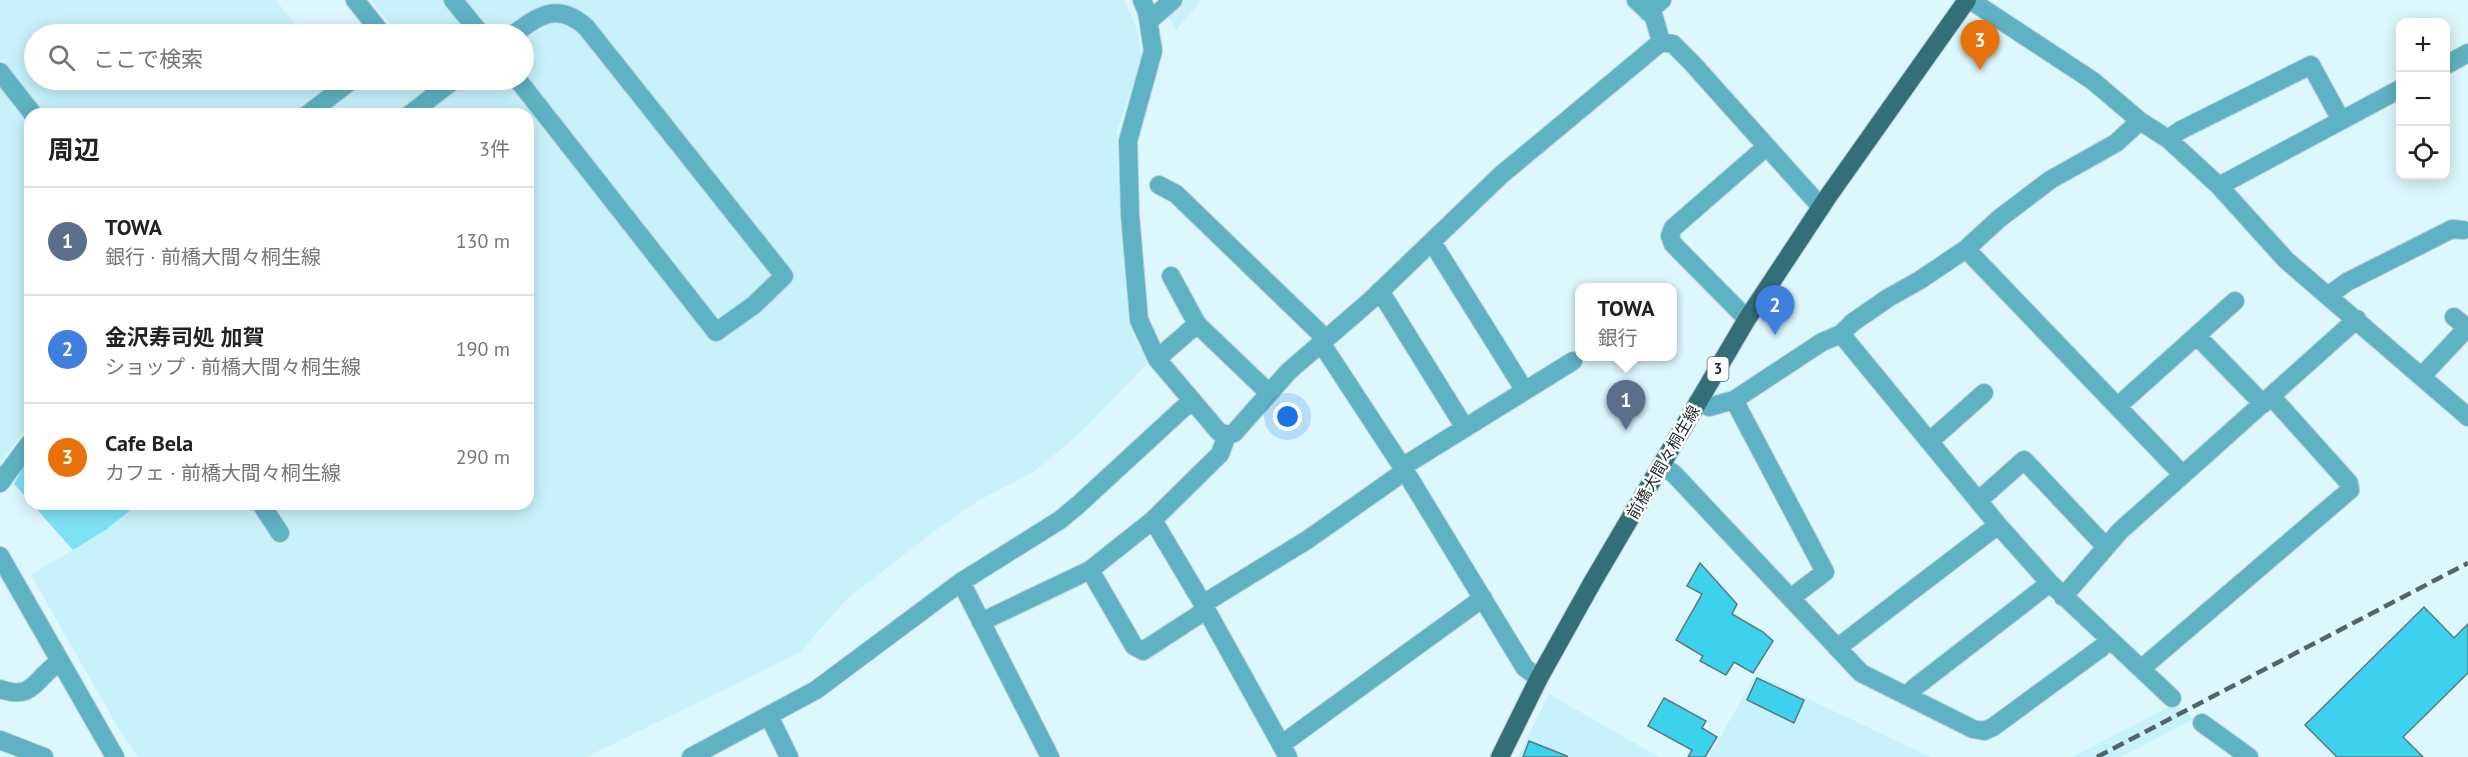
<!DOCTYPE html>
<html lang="ja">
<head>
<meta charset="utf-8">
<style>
	:root { --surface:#fff; --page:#f6f6f6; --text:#222; --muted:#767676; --line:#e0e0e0; --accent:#db2777 }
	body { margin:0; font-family:"PT Sans","Noto Sans JP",sans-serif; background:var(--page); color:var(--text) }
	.controls { position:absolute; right:18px; top:18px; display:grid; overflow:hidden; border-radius:12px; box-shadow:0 3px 15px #0003 }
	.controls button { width:54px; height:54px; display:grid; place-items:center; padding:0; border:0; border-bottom:2px solid var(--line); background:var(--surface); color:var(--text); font:30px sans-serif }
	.you { position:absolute; left:1288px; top:417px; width:21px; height:21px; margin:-15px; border:4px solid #fff; border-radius:50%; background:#1a73e8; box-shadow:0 0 0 9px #1a73e833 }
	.badge { display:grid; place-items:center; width:39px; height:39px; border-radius:50%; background:var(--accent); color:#fff; font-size:20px; font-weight:700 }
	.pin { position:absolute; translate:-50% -50px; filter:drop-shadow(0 2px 3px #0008) }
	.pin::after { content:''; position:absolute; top:32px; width:21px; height:18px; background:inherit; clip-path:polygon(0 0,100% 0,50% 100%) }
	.popup { position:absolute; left:1575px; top:283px; width:102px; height:78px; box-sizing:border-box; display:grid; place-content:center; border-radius:12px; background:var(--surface); filter:drop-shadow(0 2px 4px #0005); font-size:20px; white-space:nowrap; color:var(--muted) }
	.popup b { font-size:22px; color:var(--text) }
	.popup::after { content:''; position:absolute; left:50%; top:100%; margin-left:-12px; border:12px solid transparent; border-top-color:var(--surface) }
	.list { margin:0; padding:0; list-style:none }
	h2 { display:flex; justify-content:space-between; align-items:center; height:78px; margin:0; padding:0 24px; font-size:26px }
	h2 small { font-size:20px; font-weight:400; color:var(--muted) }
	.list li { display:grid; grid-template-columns:39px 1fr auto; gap:18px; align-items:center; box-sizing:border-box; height:108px; padding:0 24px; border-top:2px solid var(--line) }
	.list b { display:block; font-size:22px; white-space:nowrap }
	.list p { margin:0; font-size:20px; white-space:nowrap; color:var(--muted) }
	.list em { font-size:20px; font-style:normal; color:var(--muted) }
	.icon { flex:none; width:33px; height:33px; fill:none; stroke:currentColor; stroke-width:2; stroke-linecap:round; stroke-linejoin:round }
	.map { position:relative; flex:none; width:2468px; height:757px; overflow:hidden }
	.search { position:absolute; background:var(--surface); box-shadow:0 3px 15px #0003; left:24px; top:24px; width:510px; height:66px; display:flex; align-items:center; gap:15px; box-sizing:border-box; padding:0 21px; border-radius:33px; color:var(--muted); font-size:22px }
	.panel { position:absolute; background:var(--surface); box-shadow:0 3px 15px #0003; left:24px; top:108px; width:510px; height:402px; border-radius:18px }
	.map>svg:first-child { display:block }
	.built { fill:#c7f2fb }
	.green { fill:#7de1f5 }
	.building { fill:#3cd2ed; stroke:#5a797f; stroke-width:1.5 }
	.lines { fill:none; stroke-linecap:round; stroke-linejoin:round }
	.minor-casing { stroke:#bad2d7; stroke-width:20 }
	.major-casing { stroke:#bad2d7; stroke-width:20 }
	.minor { stroke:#5fb2c3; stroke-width:18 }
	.major { stroke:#336e79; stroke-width:18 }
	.rail { stroke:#546468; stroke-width:4.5; stroke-dasharray:12 6; stroke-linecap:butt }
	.labels { text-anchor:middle; stroke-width:5; stroke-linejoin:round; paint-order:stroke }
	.shield { fill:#fff; stroke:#61696b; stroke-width:1.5 }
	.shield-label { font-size:15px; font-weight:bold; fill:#1d292c }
	.street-label { font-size:16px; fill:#1d292c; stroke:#fff }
</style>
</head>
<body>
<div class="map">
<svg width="2468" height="757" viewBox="0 0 2468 757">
	<rect width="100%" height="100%" fill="#dcf7fd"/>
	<path class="built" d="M 0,0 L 276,0 L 302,34 L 34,34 L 34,80 L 337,80 L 297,114 L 30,114 L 30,424 L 0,463 Z
		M 371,0 L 1124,0 L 1138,31 L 1141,60 L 1117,131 L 1120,212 L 1128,316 L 1134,337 L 1148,363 L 1081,432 L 1035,471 L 976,502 L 932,533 L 847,599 L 799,653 L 586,757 L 138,757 L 117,726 L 31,575 L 107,529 L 138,504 L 528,504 L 528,114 L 321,114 L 363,80 L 524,80 L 524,34 L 398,34 Z
		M 1159,0 L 1202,0 L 1176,30 Z
		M 1756,674 L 1930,757 L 1709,757 Z
		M 1549,694 L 1659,757 L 1518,757 Z
		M 2174,704 L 2196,720 L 2190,721 L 2121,757 L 2073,757 Z"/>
	<path class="green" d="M 30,456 L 30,502 L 14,484 Z
		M 32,504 L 138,504 L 107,529 L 73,550 Z"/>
	<path class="building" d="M 1700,563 L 1737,604 L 1732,614 L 1763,632 L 1773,641 L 1753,673 L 1734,662 L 1726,675 L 1700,661 L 1703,656 L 1676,640 L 1702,594 L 1687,586 Z
		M 2424,607 L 2454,638 L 2468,624 L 2468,673 L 2403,737 L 2423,757 L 2337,757 L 2305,725 Z
		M 1757,678 L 1804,700 L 1794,723 L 1747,700 Z
		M 1664,698 L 1706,721 L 1702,728 L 1717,737 L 1705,757 L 1688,757 L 1692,750 L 1648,726 Z
		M 1529,741 L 1567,756 L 1567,757 L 1523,757 Z"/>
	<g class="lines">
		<g class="minor-casing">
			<path id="minor" d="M 355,0 L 382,34
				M 453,0 L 481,34
				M 1142,0 L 1147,12 L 1153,51 L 1128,141 L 1130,215 L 1139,320 L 1157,359 L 1219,432 L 1227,435 L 1234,433 L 1289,371 L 1371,300 L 1501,175 L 1661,42 L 1673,44 L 1692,63 L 1821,207
				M 1636,0 L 1654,17 L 1661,42
				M 1970,0 L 2093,81 L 2140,121 L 2168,139 L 2219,186 L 2286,260 L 2468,417
				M 1648,12 L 1662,0
				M 1149,21 L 1173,0
				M 514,34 C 539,15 558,2 586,27 L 784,276 L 754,305 L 716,332 L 518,80
				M 2446,65 L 2468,53
				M 0,72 L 33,114
				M 308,114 L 352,80
				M 410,114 L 454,80
				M 2168,139 L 2181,130 L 2311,65 L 2341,120
				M 1159,185 L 1176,194 L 1325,338
				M 2219,186 L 2400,89
				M 1432,242 L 1525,391
				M 1966,249 L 2182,474
				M 1171,276 L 1197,324 L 1269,393
				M 1380,291 L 1465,428
				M 2328,296 L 2347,282 L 2452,229 L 2463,230
				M 2454,317 L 2468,329
				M 1747,319 L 1673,244 L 1670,236 L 1673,228 L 1766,147
				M 1841,334 L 1998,525 L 2050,583 L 2172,698
				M 2197,336 L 2263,404
				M 1319,344 L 1327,352 L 1405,471 L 1525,668 L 1539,678
				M 1157,359 L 1197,324
				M 2422,376 L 2467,328
				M 1734,400 L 1825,572 L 1792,597
				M 1698,402 L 1709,407 L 1734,400 L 1822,342 L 1841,334 L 1852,323 L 1888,298 L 1920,280 L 1966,249 L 2000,218 L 2050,180 L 2116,143 L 2140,121
				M 2118,406 L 2235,301
				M 1930,441 L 1984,393
				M 1661,465 L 1674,474 L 1861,673 L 1973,729 L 1984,731 L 1993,727 L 2101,648 L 2109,639
				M 1402,467 L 1573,361
				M 0,483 L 30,443
				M 1978,501 L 2024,460 L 2105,546
				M 261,504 L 280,533
				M 1153,520 L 1203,604 L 1288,757
				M 0,556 L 115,757
				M 1090,570 L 1134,646 L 1143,651 L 1206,610
				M 961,582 L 1050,757
				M 2063,597 L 2120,531 L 2357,319
				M 1203,604 L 1307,540 L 1405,471
				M 981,622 L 1090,570 L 1153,520 L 1220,454 L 1227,435
				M 1837,648 L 1998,525
				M 2141,669 L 2350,490 L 2349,483 L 2271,396
				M 0,689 C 34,701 34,679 59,662
				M 1907,696 L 1914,688 L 2050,583
				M 769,716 L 789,757
				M 2202,723 L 2249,757
				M 0,740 L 44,757
				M 1282,744 L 1483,598
				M 691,757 L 816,690 L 961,582 L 1060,520 L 1078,505 L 1191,401"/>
		</g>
		<g class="major-casing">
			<path id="major" d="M 1500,757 L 1539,678 L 1592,583 L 1747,319 L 1829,195 L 1967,0"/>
		</g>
		<use href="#minor" class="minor"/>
		<use href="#major" class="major"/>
		<path class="rail" d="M 2097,757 L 2468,563"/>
	</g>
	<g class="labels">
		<rect class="shield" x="1707.5" y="357" width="21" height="24" rx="4.5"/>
		<g class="shield-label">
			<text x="1718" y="374">3</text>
		</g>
		<g class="street-label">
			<text transform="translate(1663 462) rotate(-60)" y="6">前橋大間々桐生線</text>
		</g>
	</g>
</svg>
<div class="controls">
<button>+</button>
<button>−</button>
<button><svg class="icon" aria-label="locate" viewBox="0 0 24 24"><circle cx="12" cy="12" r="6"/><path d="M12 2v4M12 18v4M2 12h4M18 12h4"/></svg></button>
</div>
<div class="you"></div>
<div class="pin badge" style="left:1626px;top:430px;background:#5c6f8a">1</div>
<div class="popup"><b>TOWA</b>銀行</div>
<div class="pin badge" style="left:1775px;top:335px;background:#3f7fe0">2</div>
<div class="pin badge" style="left:1980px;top:70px;background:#e8710a">3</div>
<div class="search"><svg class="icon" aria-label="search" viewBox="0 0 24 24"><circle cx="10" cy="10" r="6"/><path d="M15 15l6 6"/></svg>ここで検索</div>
<section class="panel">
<h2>周辺<small>3件</small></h2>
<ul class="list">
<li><span class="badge" style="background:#5c6f8a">1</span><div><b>TOWA</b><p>銀行 · 前橋大間々桐生線</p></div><em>130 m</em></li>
<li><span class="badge" style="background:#3f7fe0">2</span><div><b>金沢寿司処 加賀</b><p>ショップ · 前橋大間々桐生線</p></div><em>190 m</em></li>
<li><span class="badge" style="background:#e8710a">3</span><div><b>Cafe Bela</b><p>カフェ · 前橋大間々桐生線</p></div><em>290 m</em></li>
</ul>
</section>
</div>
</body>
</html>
